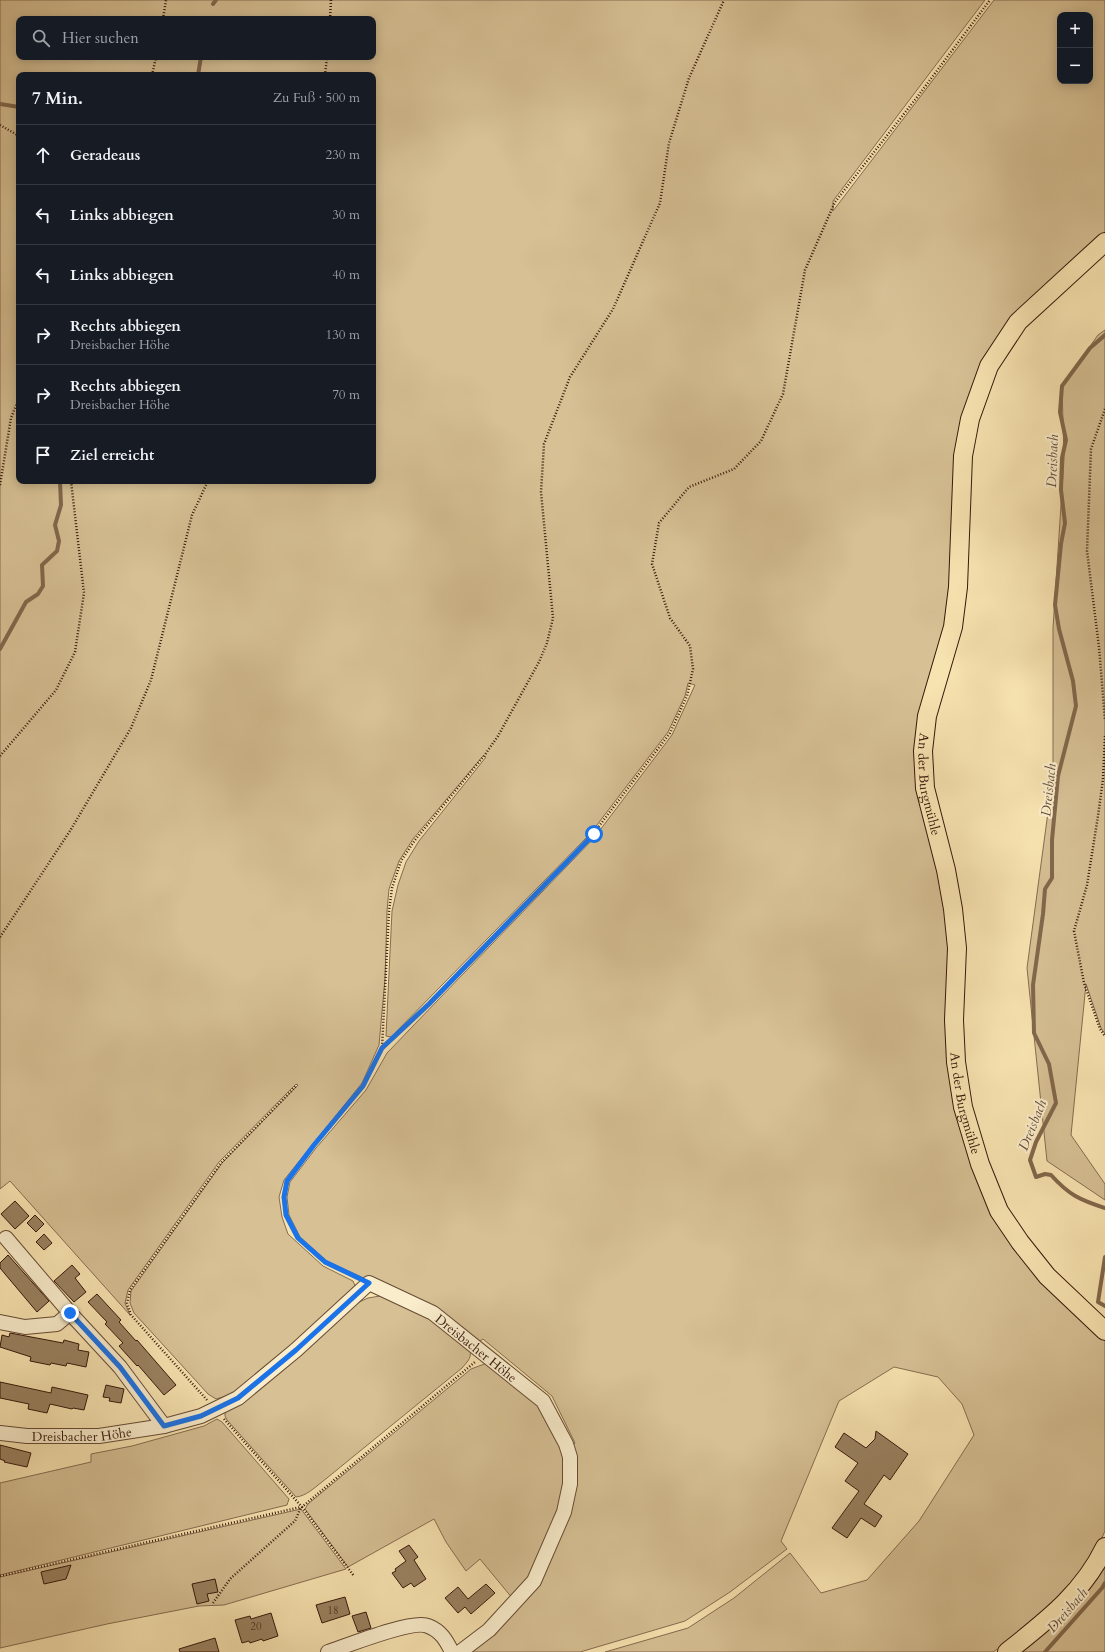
<!DOCTYPE html>
<html lang="de">
<head>
<meta charset="utf-8">
<style>
	:root { --surface:#171b24; --page:#242831; --text:#f1f3f6; --muted:#9ea1a6; --line:#363941 }
	body { margin:0; font-family:Cardo,serif; background:var(--page); color:var(--text) }
	.controls { position:absolute; right:12px; top:12px; display:grid; overflow:hidden; border-radius:8px; box-shadow:0 2px 10px #0003 }
	.controls button { width:36px; height:36px; display:grid; place-items:center; padding:0; border:0; border-bottom:1px solid var(--line); background:var(--surface); color:var(--text); font:20px sans-serif }
	.stop { position:absolute; width:12px; height:12px; margin:-9px; border:3px solid #1a73e8; border-radius:50%; background:#fff }
	.stop.end { background:#1a73e8; border-color:#fff; box-shadow:0 1px 4px #0008 }
	.list { margin:0; padding:0; list-style:none }
	h2 { display:flex; justify-content:space-between; align-items:center; height:52px; margin:0; padding:0 16px; font-size:17px }
	h2 small { font-size:13px; font-weight:400; color:var(--muted) }
	.list li { display:grid; grid-template-columns:26px 1fr auto; gap:12px; align-items:center; box-sizing:border-box; height:60px; padding:0 16px; border-top:1px solid var(--line) }
	.list b { display:block; font-size:15px; white-space:nowrap }
	.list p { margin:0; font-size:13px; white-space:nowrap; color:var(--muted) }
	.list em { font-size:13px; font-style:normal; color:var(--muted) }
	.icon { flex:none; width:22px; height:22px; fill:none; stroke:currentColor; stroke-width:2; stroke-linecap:round; stroke-linejoin:round }
	.map { position:relative; flex:none; width:1105px; height:1652px; overflow:hidden }
	.search { position:absolute; background:var(--surface); box-shadow:0 2px 10px #0003; left:16px; top:16px; width:360px; height:44px; display:flex; align-items:center; gap:10px; box-sizing:border-box; padding:0 14px; border-radius:8px; color:var(--muted); font-size:15px }
	.panel { position:absolute; background:var(--surface); box-shadow:0 2px 10px #0003; left:16px; top:72px; width:360px; height:412px; border-radius:8px }
	.map>svg:first-child { display:block }
	.green { fill:#d6c094; stroke:#866c50; fill-rule:evenodd }
	.lines { fill:none; stroke-linecap:round; stroke-linejoin:round }
	.stream { stroke:#82684c; stroke-width:4 }
	.building { fill:#9a8261; stroke:#36180b }
	.minor-casing { stroke:#664b34; stroke-width:16 }
	.major-casing { stroke:#36180b; stroke-width:20 }
	.path { stroke:#36180b; stroke-width:2.5; stroke-dasharray:1 2; stroke-linecap:butt }
	.minor { stroke:#faedcc; stroke-width:14 }
	.major { stroke:#f7e3b0; stroke-width:18 }
	.route { stroke:#1a73e8; stroke-width:5 }
	.labels { text-anchor:middle; stroke-width:4; stroke-linejoin:round; paint-order:stroke }
	.number-label { font-size:11px; fill:#4f3220 }
	.street-label { font-size:13px; fill:#36180b; stroke:#faedcc }
	.water-label { font-size:14px; font-style:italic; fill:#694e37; stroke:#faedcc }
</style>
</head>
<body>
<div class="map">
<svg width="1105" height="1652" viewBox="0 0 1105 1652">
	<rect width="100%" height="100%" fill="#f7e3b0"/>
	<filter id="stains"><feTurbulence type="fractalNoise" baseFrequency=".005" numOctaves="4"/><feColorMatrix values="0 0 0 0 .2 0 0 0 0 .09 0 0 0 0 .02 0 0 0 .5 -.17"/></filter>
	<radialGradient id="worn" r=".72"><stop offset=".6" stop-color="#630" stop-opacity="0"/><stop offset="1" stop-color="#630" stop-opacity=".3"/></radialGradient>
	<path class="green" d="M 0,0 L 985,0 L 833,201 L 833,211 L 994,0 L 1105,0 L 1105,232 L 1014,320 L 966,418 L 955,587 L 925,716 L 953,945 L 947,1019 L 995,1214 L 1105,1336 L 1105,1531 C 1101,1539 1098,1548 1094,1557 C 1077,1588 1024,1632 993,1652 L 605,1652 L 688,1628 L 734,1598 L 790,1553 L 821,1593 L 867,1580 L 919,1521 L 974,1435 L 962,1404 L 938,1377 L 894,1367 L 839,1401 L 781,1541 L 787,1549 L 730,1592 L 685,1621 L 580,1652 L 468,1652 L 517,1604 L 568,1515 L 571,1447 L 575,1443 L 552,1396 L 483,1339 L 477,1343 L 370,1281 L 327,1261 L 300,1237 L 289,1215 L 287,1197 L 290,1182 L 316,1148 L 366,1090 L 387,1053 L 594,838 L 672,735 L 695,685 L 688,683 L 685,696 L 668,732 L 590,834 L 391,1037 L 386,1036 L 392,911 L 398,885 L 406,862 L 419,841 L 486,757 L 483,756 L 413,839 L 399,861 L 389,889 L 387,911 L 385,979 L 379,1045 L 362,1083 L 284,1180 L 279,1197 L 282,1217 L 288,1234 L 323,1266 L 353,1281 L 357,1290 L 234,1394 L 216,1399 L 208,1394 L 134,1313 L 130,1303 L 131,1291 L 222,1163 L 298,1085 L 296,1084 L 219,1162 L 128,1290 L 125,1303 L 130,1315 L 10,1181 L 0,1189 ZM 1060,15 L 1090,15 L 1090,81 L 1060,81 ZM 19,19 L 373,19 L 373,57 L 19,57 ZM 19,75 L 373,75 L 373,481 L 19,481 Z
		M 1105,330 L 1105,1034 L 1101,1028 L 1086,984 L 1071,1135 L 1105,1184 L 1105,1200 L 1047,1161 L 1027,968 L 1053,775 L 1053,628 L 1064,459 L 1062,386 L 1098,335 Z
		M 380,1296 C 416,1306 440,1325 469,1347 C 473,1357 468,1361 462,1368 L 322,1482 C 314,1488 306,1496 296,1497 L 227,1420 L 225,1416 L 225,1411 L 357,1303 L 368,1298 Z
		M 487,1363 L 540,1404 L 565,1458 L 566,1480 L 560,1511 L 530,1577 L 513,1599 L 480,1559 L 466,1571 L 446,1542 L 434,1519 L 348,1567 L 305,1509 L 308,1504 L 471,1369 Z
		M 217,1419 L 222,1422 L 289,1499 L 287,1505 L 0,1575 L 0,1483 L 91,1462 L 91,1454 L 132,1446 L 204,1426 Z
		M 301,1509 L 346,1569 L 224,1605 L 199,1606 L 107,1624 L 0,1648 L 0,1577 Z
		M 1105,1566 L 1105,1652 L 1017,1652 L 1083,1594 Z"/>
	<g class="lines">
		<path class="stream" d="M 213,4 L 216,0
			M 198,75 L 201,57
			M 0,104 L 19,107
			M 1105,335 L 1090,348 L 1062,386 L 1060,412 L 1066,440 L 1062,458 L 1061,490 L 1065,523 L 1061,544 L 1055,605 L 1059,629 L 1073,681 L 1076,706 L 1058,776 L 1052,840 L 1052,878 L 1045,889 L 1043,914 L 1033,985 L 1034,1033 L 1049,1064 L 1056,1103 L 1036,1142 L 1030,1160 L 1036,1177 L 1045,1174 L 1051,1175 C 1069,1195 1080,1200 1105,1208
			M 0,649 L 26,602 L 38,594 L 43,586 L 42,565 L 57,551 L 59,541 L 55,525 L 61,505 L 60,481
			M 1105,1257 L 1098,1302 L 1105,1306
			M 1045,1652 L 1102,1588 L 1105,1583"/>
	</g>
	<path class="building" d="M 15,1201 L 29,1216 L 15,1229 L 1,1214 Z
		M 35,1215 L 44,1224 L 36,1232 L 27,1223 Z
		M 44,1234 L 52,1243 L 44,1250 L 36,1242 Z
		M 8,1255 L 49,1301 L 37,1312 L 0,1268 L 0,1263 Z
		M 72,1265 L 80,1274 L 75,1278 L 86,1292 L 74,1302 L 54,1281 Z
		M 97,1294 L 121,1320 L 119,1322 L 136,1341 L 137,1340 L 176,1385 L 164,1395 L 138,1365 L 137,1366 L 119,1346 L 123,1343 L 105,1324 L 107,1322 L 88,1302 Z
		M 10,1333 L 63,1343 L 64,1340 L 79,1344 L 78,1350 L 89,1352 L 86,1367 L 67,1363 L 66,1366 L 51,1363 L 50,1365 L 30,1361 L 31,1357 L 0,1347 L 2,1335 L 9,1337 Z
		M 0,1382 L 51,1393 L 52,1387 L 88,1395 L 84,1410 L 73,1408 L 72,1409 L 50,1404 L 47,1413 L 28,1409 L 29,1404 L 0,1398 Z
		M 106,1385 L 124,1389 L 121,1403 L 109,1401 L 110,1398 L 103,1397 Z
		M 876,1431 L 908,1454 L 890,1480 L 884,1475 L 864,1504 L 882,1516 L 875,1527 L 861,1518 L 847,1538 L 832,1528 L 859,1491 L 845,1481 L 858,1463 L 835,1447 L 844,1433 L 866,1448 L 875,1439 Z
		M 0,1445 L 31,1453 L 27,1467 L 4,1462 L 5,1461 L 0,1459 Z
		M 409,1545 L 418,1557 L 414,1560 L 426,1579 L 414,1587 L 411,1583 L 403,1588 L 392,1573 L 396,1571 L 395,1569 L 406,1561 L 399,1551 Z
		M 71,1565 L 66,1579 L 44,1584 L 41,1572 Z
		M 215,1579 L 218,1592 L 207,1594 L 209,1601 L 197,1604 L 192,1584 Z
		M 486,1584 L 495,1593 L 471,1614 L 465,1607 L 458,1613 L 445,1598 L 458,1587 L 468,1599 Z
		M 345,1597 L 350,1614 L 322,1623 L 316,1605 Z
		M 366,1612 L 371,1628 L 358,1632 L 352,1616 Z
		M 271,1613 L 278,1636 L 263,1641 L 262,1639 L 250,1643 L 249,1641 L 242,1643 L 235,1620 L 250,1616 L 251,1619 Z
		M 215,1638 L 219,1652 L 180,1652 L 179,1649 Z"/>
	<g class="lines">
		<g class="minor-casing">
			<g id="minor">
				<path id="s1" d="M 6,1238 L 70,1313 L 120,1367 L 164,1426 L 201,1416 L 238,1398 L 296,1350 L 369,1283 L 433,1313 L 543,1401 L 566,1444 L 570,1457 L 570,1484 L 564,1512 L 534,1581 L 489,1630 L 460,1652"/>
				<path d="M 0,1322 L 25,1327 L 57,1324 L 70,1313"/>
				<path id="s2" d="M 0,1433 L 27,1436 L 99,1436 L 164,1426"/>
				<path d="M 328,1652 C 346,1646 413,1619 428,1626 C 441,1631 446,1640 452,1652"/>
			</g>
		</g>
		<g class="major-casing">
			<g id="major">
				<path id="s3" d="M 1105,242 L 1018,322 L 989,366 L 970,419 L 963,456 L 958,587 L 953,627 L 927,716 L 923,751 L 925,788 L 946,870 L 953,909 L 957,948 L 954,1020 L 956,1062 L 963,1107 L 980,1164 L 999,1211 L 1020,1242 L 1047,1276 L 1105,1331"/>
				<path d="M 1007,1652 C 1046,1621 1083,1593 1105,1547"/>
			</g>
		</g>
		<path class="path" d="M 163,19 L 166,0
			M 330,19 L 331,0
			M 152,75 L 156,57
			M 325,75 L 327,57
			M 0,125 L 19,136
			M 1105,409 L 1091,449 L 1087,551 L 1099,647 L 1105,720
			M 0,485 L 11,418 L 19,398
			M 1105,736 L 1103,779 L 1098,816 L 1087,885 L 1074,931 L 1084,983 L 1100,1029 L 1105,1036
			M 0,756 L 56,690 L 75,652 L 84,593 L 71,481
			M 0,937 L 70,831 L 131,728 L 151,680 L 192,515 L 208,481
			M 383,1048 L 429,1004 L 593,834 L 670,733 L 687,696 L 693,669 L 690,646 L 670,618 L 652,564 L 659,523 L 689,487 L 734,469 L 761,441 L 783,394 L 805,270 L 835,202 L 918,96 L 990,0
			M 356,1277 L 325,1262 L 297,1238 L 286,1215 L 283,1197 L 287,1181 L 314,1145 L 363,1086 L 382,1048 L 389,911 L 392,888 L 401,861 L 415,840 L 484,756 L 498,736 L 539,662 L 547,643 L 553,618 L 541,492 L 544,444 L 570,377 L 613,309 L 660,203 L 669,143 L 689,78 L 724,0
			M 207,1400 L 131,1315 L 127,1303 L 130,1290 L 221,1163 L 297,1085
			M 224,1419 L 302,1507 L 475,1362
			M 302,1507 L 354,1576
			M 0,1576 L 301,1507
			M 213,1603 L 230,1579 L 295,1521 L 301,1507"/>
		<use href="#minor" class="minor"/>
		<use href="#major" class="major"/>
	</g>
	<g class="lines">
		<path class="route" d="M 70,1313 L 120,1367 L 164,1426 L 201,1416 L 238,1398 L 296,1350 L 369,1283 L 325,1262 L 298,1238 L 286,1215 L 284,1197 L 287,1181 L 314,1145 L 363,1086 L 382,1048 L 429,1004 L 594,834"/>
	</g>
	<g class="labels">
		<g class="number-label">
			<text x="333" y="1614">18</text>
			<text x="256" y="1630">20</text>
		</g>
		<g class="street-label">
			<text dy="5" stroke="none"><textPath href="#s3" startOffset="598">An der Burgmühle</textPath></text>
			<text dy="5" stroke="none"><textPath href="#s3" startOffset="921">An der Burgmühle</textPath></text>
			<text dy="5" stroke="none"><textPath href="#s1" startOffset="626">Dreisbacher Höhe</textPath></text>
			<text dy="5" stroke="none"><textPath href="#s2" startOffset="82">Dreisbacher Höhe</textPath></text>
		</g>
		<g class="water-label">
			<text transform="translate(1052 461) rotate(-88)" y="5">Dreisbach</text>
			<text transform="translate(1048 790) rotate(-84)" y="5">Dreisbach</text>
			<text transform="translate(1032 1125) rotate(-68)" y="5">Dreisbach</text>
			<text transform="translate(1067 1610) rotate(-49)" y="5">Dreisbach</text>
		</g>
	</g>
	<rect width="100%" height="100%" filter="url(#stains)"/>
	<rect width="100%" height="100%" fill="url(#worn)"/>
</svg>
<div class="controls">
<button>+</button>
<button>−</button>
</div>
<div class="stop" style="left:594px;top:834px"></div>
<div class="stop end" style="left:70px;top:1313px"></div>
<div class="search"><svg class="icon" aria-label="search" viewBox="0 0 24 24"><circle cx="10" cy="10" r="6"/><path d="M15 15l6 6"/></svg>Hier suchen</div>
<section class="panel">
<h2>7 Min.<small>Zu Fuß · 500 m</small></h2>
<ul class="list">
<li><svg class="icon" aria-label="ahead" viewBox="0 0 24 24"><path d="M12 20V5M6 11l6-6 6 6"/></svg><div><b>Geradeaus</b></div><em>230 m</em></li>
<li><svg class="icon" aria-label="left" viewBox="0 0 24 24"><path d="M17 20v-9H6M10 6l-5 5 5 5"/></svg><div><b>Links abbiegen</b></div><em>30 m</em></li>
<li><svg class="icon" aria-label="left" viewBox="0 0 24 24"><path d="M17 20v-9H6M10 6l-5 5 5 5"/></svg><div><b>Links abbiegen</b></div><em>40 m</em></li>
<li><svg class="icon" aria-label="right" viewBox="0 0 24 24"><path d="M7 20v-9h11M14 6l5 5-5 5"/></svg><div><b>Rechts abbiegen</b><p>Dreisbacher Höhe</p></div><em>130 m</em></li>
<li><svg class="icon" aria-label="right" viewBox="0 0 24 24"><path d="M7 20v-9h11M14 6l5 5-5 5"/></svg><div><b>Rechts abbiegen</b><p>Dreisbacher Höhe</p></div><em>70 m</em></li>
<li><svg class="icon" aria-label="arrive" viewBox="0 0 24 24"><path d="M6 21V4h12l-3 4 3 4H6"/></svg><div><b>Ziel erreicht</b></div></li>
</ul>
</section>
</div>
</body>
</html>
